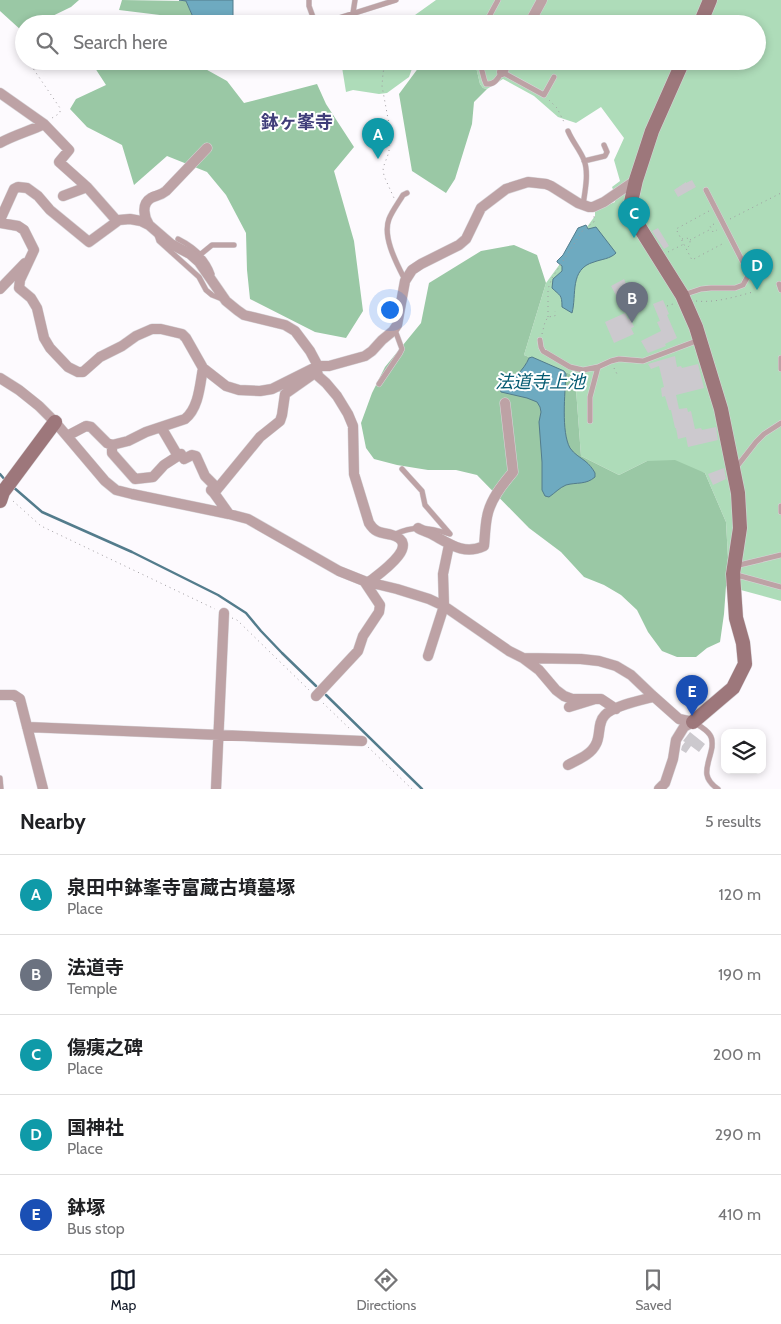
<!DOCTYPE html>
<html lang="en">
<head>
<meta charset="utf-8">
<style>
	:root { --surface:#fff; --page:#f2f2f2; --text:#202124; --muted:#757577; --line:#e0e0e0; --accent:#111827 }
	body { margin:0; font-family:Cabin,"Noto Sans JP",sans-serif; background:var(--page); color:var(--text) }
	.controls { position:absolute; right:15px; bottom:15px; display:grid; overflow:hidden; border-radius:10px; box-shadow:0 2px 8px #0003 }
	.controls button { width:45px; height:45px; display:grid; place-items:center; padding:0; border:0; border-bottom:1px solid var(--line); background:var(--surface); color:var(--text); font:25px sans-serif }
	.you { position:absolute; left:389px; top:309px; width:18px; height:18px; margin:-12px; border:4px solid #fff; border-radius:50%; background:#1a73e8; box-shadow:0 0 0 8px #1a73e833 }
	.badge { display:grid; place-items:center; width:32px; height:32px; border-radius:50%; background:var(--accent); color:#fff; font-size:16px; font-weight:700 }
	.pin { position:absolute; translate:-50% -41px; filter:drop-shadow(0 1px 2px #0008) }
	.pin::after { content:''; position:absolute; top:26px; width:18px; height:15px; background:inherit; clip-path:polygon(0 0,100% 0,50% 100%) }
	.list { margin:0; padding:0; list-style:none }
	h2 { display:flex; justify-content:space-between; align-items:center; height:65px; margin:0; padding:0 20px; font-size:21px }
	h2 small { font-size:16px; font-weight:400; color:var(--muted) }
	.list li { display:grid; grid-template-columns:32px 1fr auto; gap:15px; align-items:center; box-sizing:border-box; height:80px; padding:0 20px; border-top:1px solid var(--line) }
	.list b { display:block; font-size:19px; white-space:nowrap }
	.list p { margin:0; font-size:16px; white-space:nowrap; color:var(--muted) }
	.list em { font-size:16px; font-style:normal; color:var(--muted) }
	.icon { flex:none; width:28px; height:28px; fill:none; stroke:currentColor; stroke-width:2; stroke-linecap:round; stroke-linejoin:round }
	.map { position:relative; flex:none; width:781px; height:789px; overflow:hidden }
	.search { position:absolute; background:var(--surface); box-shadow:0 2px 8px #0003; left:15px; right:15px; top:15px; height:55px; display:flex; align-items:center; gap:12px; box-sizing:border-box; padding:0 18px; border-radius:28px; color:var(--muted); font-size:19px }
	.sheet { height:465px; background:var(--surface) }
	nav { display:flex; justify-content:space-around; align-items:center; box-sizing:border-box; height:70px; border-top:1px solid var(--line); background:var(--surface); font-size:14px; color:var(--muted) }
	nav a { display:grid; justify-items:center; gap:2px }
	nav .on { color:var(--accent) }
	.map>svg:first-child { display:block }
	.green { fill:#aedcb9 }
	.forest { fill:#9ac8a5 }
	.water { fill:#6eaac0; stroke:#537c8c }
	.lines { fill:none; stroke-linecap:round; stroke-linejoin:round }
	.stream { stroke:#537c8c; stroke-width:2.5 }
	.building { fill:#ccc9ce }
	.lane-casing { stroke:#d8d5d9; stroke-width:6 }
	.street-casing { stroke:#d8d5d9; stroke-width:11 }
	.secondary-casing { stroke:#d8d5d9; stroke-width:15 }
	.path { stroke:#9f9ca0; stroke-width:1; stroke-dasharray:1 4; stroke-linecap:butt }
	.lane { stroke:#bda2a5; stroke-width:5 }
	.street { stroke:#bda2a5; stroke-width:10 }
	.secondary { stroke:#9d777b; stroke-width:14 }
	.labels { text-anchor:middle; stroke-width:4; stroke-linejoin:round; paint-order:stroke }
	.neighbourhood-label { font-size:18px; font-weight:bold; fill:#403e7a; stroke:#fff }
	.water-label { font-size:18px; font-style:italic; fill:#055b72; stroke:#fff }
</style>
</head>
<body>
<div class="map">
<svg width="781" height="789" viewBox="0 0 781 789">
	<rect width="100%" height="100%" fill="#fdfafe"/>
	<path class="green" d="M 436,0 L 781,0 L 781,601 L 726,586 L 728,558 L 726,522 L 705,473 L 647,461 L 619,475 L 581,456 L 575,376 L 524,355 L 546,283 L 595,216 L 595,210 L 615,202 L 614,192 L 612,187 L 620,181 L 614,160 L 624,138 L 601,107 L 576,123 L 558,117 L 534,96 L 503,79 L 487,89 L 483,88 L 480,84 L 476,67 L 470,61 L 757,61 L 757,24 L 410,24 L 408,20 Z
		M 413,61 L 413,66 L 409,77 L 387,93 L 379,94 L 353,90 L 346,92 L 341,61 Z"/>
	<path class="forest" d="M 0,0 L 79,0 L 71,7 L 36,24 L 24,24 L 24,30 L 22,31 L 0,11 Z
		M 122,0 L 186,1 L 196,24 L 168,24 L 168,16 L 119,10 Z
		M 98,61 L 202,61 L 200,66 L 227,81 L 244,103 L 317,84 L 326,104 L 354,147 L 334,171 L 354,241 L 363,311 L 346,338 L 315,332 L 250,299 L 247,270 L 246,233 L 226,195 L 207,172 L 167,156 L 134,185 L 122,145 L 87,127 L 70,109 L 76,99 L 106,85 L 95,68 Z
		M 418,61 L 450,63 L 459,61 L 470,61 L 476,67 L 480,84 L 483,88 L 487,89 L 474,102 L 472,124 L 455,179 L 446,193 L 412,171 L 399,94 L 419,67 Z
		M 514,245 L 537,255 L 546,283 L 524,355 L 575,376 L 581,456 L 619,475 L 647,461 L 675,460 L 705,473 L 726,522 L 728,558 L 724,614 L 720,642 L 707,648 L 696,657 L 677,657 L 662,651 L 648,632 L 637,610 L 621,595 L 604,585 L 584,577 L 561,552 L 529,528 L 477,475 L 456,470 L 428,470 L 397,465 L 374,459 L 366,448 L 361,423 L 372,393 L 385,367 L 421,323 L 429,283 L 481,251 Z"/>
	<path class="water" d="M 179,0 L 233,0 L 233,24 L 196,24 L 186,1 Z
		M 586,225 L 588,229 L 596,227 L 616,253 C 610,259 602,259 594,262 C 569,269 577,295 572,313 L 562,307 C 562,294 560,296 552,288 L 553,279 L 562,271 L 562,266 L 557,262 L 557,261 L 563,255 L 578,228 Z
		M 532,357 L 564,371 L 566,374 C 565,393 561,432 570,448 C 574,454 580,457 585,461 C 589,464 593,469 595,473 L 595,477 C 586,485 577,482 566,485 C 559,488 555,493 549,497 L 545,496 L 542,490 L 542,462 L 539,422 L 541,412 L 540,407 L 537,402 L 527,398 L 501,392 L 500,389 L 500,387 C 512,381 524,370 529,358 Z"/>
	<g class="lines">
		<path class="stream" d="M 0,474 L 6,481
			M 12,486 L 42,512 L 132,552 L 218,595 L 246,613 L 261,631 L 282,653 L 316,686
			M 326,695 L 422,789"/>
	</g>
	<path class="building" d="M 692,180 L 696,187 L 678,197 L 674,190 L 686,182 L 686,183 Z
		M 658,228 L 669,246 L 664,249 L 652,231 Z
		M 624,279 L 630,293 L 618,299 L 611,286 Z
		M 663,300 L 669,314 L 667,315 L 677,338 L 665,344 L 666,346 L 648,353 L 641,341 L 661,331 L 657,322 L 660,321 L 653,304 Z
		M 625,313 L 628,319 L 630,318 L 634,327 L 631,328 L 634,334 L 614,343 L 605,322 Z
		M 675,356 L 677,367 L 681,366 L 682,368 L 698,364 L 704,388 L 676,395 L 679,409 L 687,408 L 688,412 L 691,411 L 695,429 L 701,428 L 702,430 L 716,427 L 718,440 L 688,447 L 686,437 L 678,439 L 676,428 L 675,428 L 671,410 L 669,410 L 665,396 L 662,397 L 661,388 L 664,387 L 659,366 L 651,369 L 648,364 Z
		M 724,468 L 726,479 L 713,485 L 708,474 Z
		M 690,732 L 705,744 L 699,752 L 691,746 L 686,753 L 681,750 L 682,746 L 685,742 L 683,741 Z"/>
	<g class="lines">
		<g class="lane-casing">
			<path id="lane" d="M 309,0 L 309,6 L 313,17 L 323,23 L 396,0
				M 353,13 L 355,0
				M 410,24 L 425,19 L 431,20 L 435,24
				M 485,24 L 498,0
				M 478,61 C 483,68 482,76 486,84 C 495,85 498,78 502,72 L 544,95 L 554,77
				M 568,131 C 572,141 580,150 584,160 C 589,173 585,191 583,205
				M 584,161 L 605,156 L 607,152 L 604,145
				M 157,235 L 159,241 L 199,277 L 206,290 L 212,295 L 222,299
				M 178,239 C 194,247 206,257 212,274
				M 201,254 L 212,245 L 234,245
				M 405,280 C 397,264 382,237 389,219 C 392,211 399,202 403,195 L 407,193
				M 779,284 L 781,290
				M 683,295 L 701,289 L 711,288 L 735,288 L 743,285 L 749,274 L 706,190
				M 540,340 L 541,347 L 543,351 L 570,367 L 583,370 L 598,367
				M 781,358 L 781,369
				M 379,384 L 400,353 L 402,349 L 395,330
				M 590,421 L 590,397 L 598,367 L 611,361 L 619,359 L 643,361 L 699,340
				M 735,469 L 756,442 L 764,434 L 781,423
				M 781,506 L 781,512
				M 393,535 C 415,525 427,527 450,534 L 425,505 L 422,491 L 402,469
				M 735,566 L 781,555
				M 733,574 L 781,587
				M 695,723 C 700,726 707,730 710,735 C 713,739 712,743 712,747 C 709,765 699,776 718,789
				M 0,778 L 1,789"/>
		</g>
		<g class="street-casing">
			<path id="street" d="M 529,24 L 542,0
				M 502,72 L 508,61
				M 0,93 L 44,124 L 69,150 L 59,162 L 87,187 L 117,221
				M 0,143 C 14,135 30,131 44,124
				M 63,196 L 87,187
				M 0,220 L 14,189 L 18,187 L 27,188 L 38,196 L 50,210 L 89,242 L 119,220 L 130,219 L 141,221 L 149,225 L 171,244 L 190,254 L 199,262 L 226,301 L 237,310 L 244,315 L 285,325 L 295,331 L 310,351 L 318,366 L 317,371 L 318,376 L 326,383 L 337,396 L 348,414 L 353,426 L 354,474 L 369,523 C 376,534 381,532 392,535 C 423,544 379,574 369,582
				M 0,223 L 18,226 L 24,230 L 34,250 L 20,280 L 19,288 L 31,298 L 37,308 L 44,338 L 50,348 L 68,367 L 78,372 L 83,372 L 100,357 L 122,346 L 136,336 L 152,329 L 161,329 L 182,334 L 186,338 L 203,368 L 226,386 L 239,390 L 260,391 L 272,389 L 318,366 L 329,366 L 365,356 L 372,351 L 382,340 L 393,331 L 397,325 L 405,281 L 412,270 L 421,264 L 459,245 L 466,239 L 481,208 L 506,189 L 528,182 L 546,184 L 551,186 L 578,203 L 589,207 L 593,207 L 604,202 L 636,180
				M 149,225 C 144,217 141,204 151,198 C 156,195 160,196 166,191 L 207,148
				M 0,289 L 25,263
				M 0,378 L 19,390 L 39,406 L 55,422 L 105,481 L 116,490 L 132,494 L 229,514 L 248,519 L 339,571 L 364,581 L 397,589 L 429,599 L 444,606 L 509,651 L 523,658 L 581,659 L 599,661 L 616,666 L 631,675 L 652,695 L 679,719 L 693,722
				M 161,427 L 178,456
				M 67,436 L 86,426 L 91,427 L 107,443 L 112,445 L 128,441 L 146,432 L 185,419 C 199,408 200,384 203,368
				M 112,445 L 112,453 L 135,479 L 153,477 L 164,465 L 181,454 L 184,459 L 192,455 L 196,456 L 205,476 L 215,486 L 211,490 L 214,493
				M 229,514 L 214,493 L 260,437 L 280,421 L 282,415 L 285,394 L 312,375
				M 418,528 C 423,531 430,533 435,536 C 451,545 465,555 484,546 C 485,537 485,527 487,517 C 490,500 502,485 513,472 L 505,403
				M 428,656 L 444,606 L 443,574 L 449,545
				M 523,658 L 539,670 L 556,690 L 564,696 L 572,699 L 595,699
				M 0,695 L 14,695 L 20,699 L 43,789
				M 316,696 L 358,651 L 363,636 L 379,612 L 380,605 L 364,581
				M 569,707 L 595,699 L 601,699 L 616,709
				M 27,727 L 362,741
				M 568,765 C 577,760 591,755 596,744 C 601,735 597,723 605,715 C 613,706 641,700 653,697
				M 216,789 L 224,613
				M 659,789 L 665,783 L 673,759 L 676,740 L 684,727 L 693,722"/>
		</g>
		<g class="secondary-casing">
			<path id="secondary" d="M 700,24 L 710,0
				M 683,61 L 652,131 L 636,180 L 631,202 L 631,210 L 635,220 L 682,295 L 696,327 L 721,409 L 738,493 L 740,528 L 733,574 L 736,618 L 743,643 L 745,664 L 733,688 L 693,722
				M 0,501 L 3,492 L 55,422"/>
		</g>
		<path class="path" d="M 24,37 L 21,39 L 22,50 L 24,53
			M 28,61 L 60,108 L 60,113 L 52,118
			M 386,61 L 383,73 L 382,86 L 389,124 L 389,152 L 383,168 L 384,176 L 394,198
			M 549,100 L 557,108 L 565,124
			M 709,211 L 676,229 L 692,260 L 724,243
			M 730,219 L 781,193
			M 714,224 L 710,226 L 713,232 L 717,230
			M 682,239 L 687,238 L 690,240 L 690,245 L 687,248
			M 690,240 L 711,229
			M 668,252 L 684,244
			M 696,301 C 716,303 734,297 753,292
			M 667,306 L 673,304
			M 548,317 L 548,289 L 552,278 L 583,230 L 594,222 L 594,215
			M 542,334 L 545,322 L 548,317 L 555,316 L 555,311
			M 614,368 L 618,376
			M 13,501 L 41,526 L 215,609
			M 232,618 L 237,620 L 309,690
			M 323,703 L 351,730
			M 368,747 L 412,789"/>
		<use href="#lane" class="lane"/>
		<use href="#street" class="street"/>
		<use href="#secondary" class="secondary"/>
	</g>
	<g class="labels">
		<g class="neighbourhood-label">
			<text x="297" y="128">鉢ヶ峯寺</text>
		</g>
		<g class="water-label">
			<text x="540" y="388">法道寺上池</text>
		</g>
	</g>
</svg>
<div class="controls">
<button><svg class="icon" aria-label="layers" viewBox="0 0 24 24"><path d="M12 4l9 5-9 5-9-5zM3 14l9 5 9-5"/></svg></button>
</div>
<div class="you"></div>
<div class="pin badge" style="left:378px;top:159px;background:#0f9aa8">A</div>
<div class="pin badge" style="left:632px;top:323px;background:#6b7280">B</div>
<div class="pin badge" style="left:634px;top:238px;background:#0f9aa8">C</div>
<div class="pin badge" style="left:757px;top:290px;background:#0f9aa8">D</div>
<div class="pin badge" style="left:692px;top:716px;background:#1a4fb4">E</div>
<div class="search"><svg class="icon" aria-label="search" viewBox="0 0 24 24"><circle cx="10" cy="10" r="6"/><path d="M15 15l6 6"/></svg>Search here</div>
</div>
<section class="sheet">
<h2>Nearby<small>5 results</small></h2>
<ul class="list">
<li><span class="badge" style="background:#0f9aa8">A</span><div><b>泉田中鉢峯寺富蔵古墳墓塚</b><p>Place</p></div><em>120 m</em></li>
<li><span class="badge" style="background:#6b7280">B</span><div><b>法道寺</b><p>Temple</p></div><em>190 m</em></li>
<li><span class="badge" style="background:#0f9aa8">C</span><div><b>傷痍之碑</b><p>Place</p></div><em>200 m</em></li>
<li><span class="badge" style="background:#0f9aa8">D</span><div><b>国神社</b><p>Place</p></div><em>290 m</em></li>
<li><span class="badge" style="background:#1a4fb4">E</span><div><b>鉢塚</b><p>Bus stop</p></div><em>410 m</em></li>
</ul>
</section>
<nav>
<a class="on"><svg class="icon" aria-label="map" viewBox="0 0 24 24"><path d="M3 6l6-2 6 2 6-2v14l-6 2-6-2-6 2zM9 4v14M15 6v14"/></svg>Map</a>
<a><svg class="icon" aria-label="directions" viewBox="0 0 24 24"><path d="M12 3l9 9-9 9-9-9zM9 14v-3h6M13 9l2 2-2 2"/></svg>Directions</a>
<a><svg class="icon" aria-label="saved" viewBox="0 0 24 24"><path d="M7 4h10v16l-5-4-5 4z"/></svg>Saved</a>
</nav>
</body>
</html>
